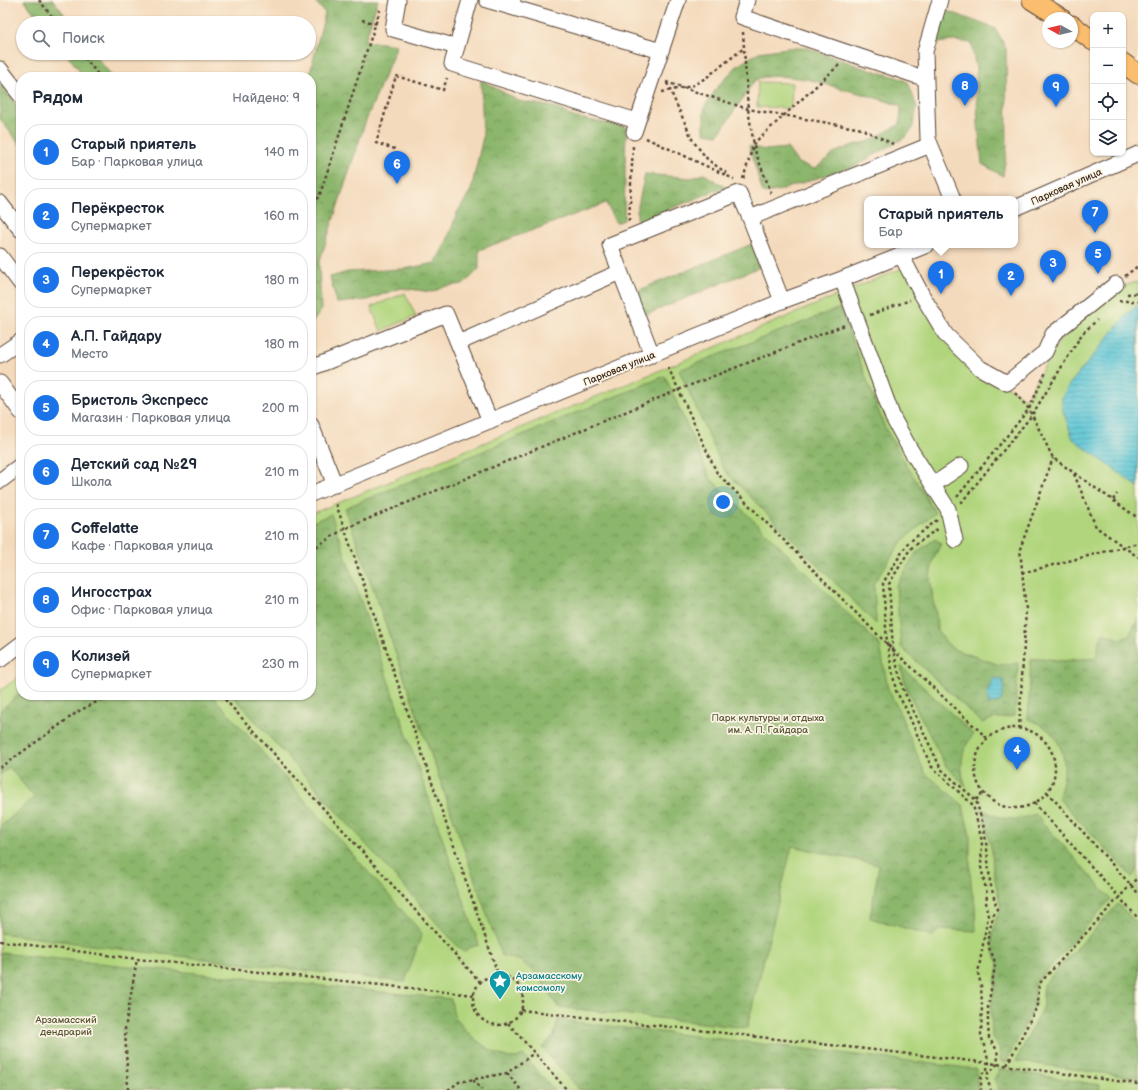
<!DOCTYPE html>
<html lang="ru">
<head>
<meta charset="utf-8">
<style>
	:root { --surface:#fff; --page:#f2f2f3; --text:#1f2937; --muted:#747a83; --line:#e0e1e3; --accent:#1a73e8 }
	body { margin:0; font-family:"Balsamiq Sans",sans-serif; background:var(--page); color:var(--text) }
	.controls { position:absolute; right:12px; top:12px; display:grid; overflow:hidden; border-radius:8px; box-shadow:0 1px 3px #0004 }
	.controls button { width:36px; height:36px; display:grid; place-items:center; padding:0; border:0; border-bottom:1px solid var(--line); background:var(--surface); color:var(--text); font:20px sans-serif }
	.compass { position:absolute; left:1042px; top:12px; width:36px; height:36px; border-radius:50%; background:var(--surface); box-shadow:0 1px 3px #0004; rotate:278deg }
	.you { position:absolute; left:723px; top:502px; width:14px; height:14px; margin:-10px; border:3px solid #fff; border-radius:50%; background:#1a73e8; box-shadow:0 0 0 6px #1a73e833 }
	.badge { display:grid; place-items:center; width:26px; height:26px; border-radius:50%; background:var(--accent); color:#fff; font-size:13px; font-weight:700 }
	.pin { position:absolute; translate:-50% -33px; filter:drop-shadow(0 1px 2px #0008) }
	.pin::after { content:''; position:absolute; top:21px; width:14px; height:12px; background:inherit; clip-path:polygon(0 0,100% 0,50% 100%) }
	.popup { position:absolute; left:864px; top:196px; width:154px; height:52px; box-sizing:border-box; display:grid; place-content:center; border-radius:8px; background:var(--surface); filter:drop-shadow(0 1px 3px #0005); font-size:13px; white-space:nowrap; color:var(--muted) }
	.popup b { font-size:15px; color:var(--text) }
	.popup::after { content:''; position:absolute; left:50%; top:100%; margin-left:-8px; border:8px solid transparent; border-top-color:var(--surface) }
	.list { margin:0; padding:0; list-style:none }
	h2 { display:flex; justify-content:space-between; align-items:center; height:52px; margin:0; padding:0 16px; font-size:17px }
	h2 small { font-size:13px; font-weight:400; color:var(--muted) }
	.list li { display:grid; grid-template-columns:26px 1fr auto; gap:12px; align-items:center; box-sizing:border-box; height:56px; margin:0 8px 8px; padding:0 8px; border:1px solid var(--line); border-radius:16px }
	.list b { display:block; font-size:15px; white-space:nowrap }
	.list p { margin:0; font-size:13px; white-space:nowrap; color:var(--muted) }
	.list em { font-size:13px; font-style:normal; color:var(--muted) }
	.icon { flex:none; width:22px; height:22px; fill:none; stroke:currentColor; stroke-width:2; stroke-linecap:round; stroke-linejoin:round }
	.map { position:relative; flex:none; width:1138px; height:1090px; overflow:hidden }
	.search { position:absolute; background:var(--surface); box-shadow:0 1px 3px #0004; left:16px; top:16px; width:300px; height:44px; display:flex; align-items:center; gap:10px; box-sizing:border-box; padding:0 14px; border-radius:22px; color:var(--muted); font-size:15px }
	.panel { position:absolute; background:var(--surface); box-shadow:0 1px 3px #0004; left:16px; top:72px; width:300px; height:628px; border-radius:16px }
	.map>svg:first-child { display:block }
	.green { fill:#b1d57d; stroke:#76804e }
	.forest { fill:url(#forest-crowns); stroke:#647045 }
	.water { fill:url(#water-rules); stroke:#4c787a }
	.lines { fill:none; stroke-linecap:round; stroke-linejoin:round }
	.minor-casing { stroke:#574436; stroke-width:17 }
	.major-casing { stroke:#574436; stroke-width:21 }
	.path { stroke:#574436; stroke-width:2.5; stroke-dasharray:3 3; stroke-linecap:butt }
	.minor { stroke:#fff; stroke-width:15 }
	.major { stroke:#fbbd6e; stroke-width:19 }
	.labels { text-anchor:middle; stroke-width:3.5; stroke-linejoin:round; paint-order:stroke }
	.street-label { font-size:10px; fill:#3b2a1e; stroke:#fcf5e5 }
	.park-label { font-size:10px; fill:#585536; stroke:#fcf5e5 }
	.culture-label { font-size:10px; fill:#0d838f; stroke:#fcf5e5; text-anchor:start }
</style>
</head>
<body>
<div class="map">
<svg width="1138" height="1090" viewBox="0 0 1138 1090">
	<defs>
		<pattern id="forest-crowns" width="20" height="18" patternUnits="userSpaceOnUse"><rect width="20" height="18" fill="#8cb66c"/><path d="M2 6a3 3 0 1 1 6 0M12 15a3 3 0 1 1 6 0" fill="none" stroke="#749458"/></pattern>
		<pattern id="water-rules" width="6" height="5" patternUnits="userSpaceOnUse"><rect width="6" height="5" fill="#5cc6d7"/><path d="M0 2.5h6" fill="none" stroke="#4da1ae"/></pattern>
	</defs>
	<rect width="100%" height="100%" fill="#fcf5e5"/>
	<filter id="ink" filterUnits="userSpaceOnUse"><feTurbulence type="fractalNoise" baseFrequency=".025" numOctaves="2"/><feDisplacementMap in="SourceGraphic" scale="8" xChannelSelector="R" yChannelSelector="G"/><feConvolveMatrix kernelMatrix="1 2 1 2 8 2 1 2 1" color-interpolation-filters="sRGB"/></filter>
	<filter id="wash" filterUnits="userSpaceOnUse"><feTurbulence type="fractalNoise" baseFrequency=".012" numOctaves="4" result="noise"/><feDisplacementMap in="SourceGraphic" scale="16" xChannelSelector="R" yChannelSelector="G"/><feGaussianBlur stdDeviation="0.9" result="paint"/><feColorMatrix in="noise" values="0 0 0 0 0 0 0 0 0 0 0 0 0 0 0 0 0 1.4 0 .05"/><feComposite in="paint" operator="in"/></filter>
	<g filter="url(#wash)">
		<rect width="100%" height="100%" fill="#f4dabc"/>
		<path class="green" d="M 758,82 L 792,83 L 791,108 L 757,107 Z
			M 907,266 L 913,279 L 980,368 L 1026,399 C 1034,383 1043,368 1052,353 C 1056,348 1058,342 1062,337 C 1073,321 1119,282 1138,282 L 1138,1090 L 0,1090 L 0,691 L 21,675 L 21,695 L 311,695 L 311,514 L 668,367 Z
			M 405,293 L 416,316 L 381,331 L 371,307 Z"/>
		<path class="forest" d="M 24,0 L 53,0 L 71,23 L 42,23 Z
			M 314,0 L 378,0 L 365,41 L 397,45 L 365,123 L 319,263 L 321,311 L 311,324 L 311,77 L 309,77 L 325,13 Z
			M 948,11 L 996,29 L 1006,49 L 1007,148 L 1003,176 L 982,164 L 978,124 L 976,68 L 971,43 L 954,41 L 935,43 L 942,14 Z
			M 787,48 L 808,48 L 864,68 L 896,77 L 908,82 L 917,107 L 912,130 L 904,138 L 855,166 L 777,191 L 763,193 L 749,146 L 765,150 L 787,148 L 798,163 L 815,169 L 836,152 L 853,145 L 868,142 L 900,124 L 901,106 C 881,99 860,93 839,88 C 825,84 811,79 797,78 C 786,76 764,75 755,80 L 718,135 L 704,133 L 704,108 L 718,86 L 737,66 L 759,52 Z
			M 66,53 L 93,53 L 113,77 L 84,77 Z
			M 481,80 L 519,101 L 554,107 L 573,117 L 626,127 L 624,220 L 616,223 L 606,203 L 479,250 L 479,269 L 464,284 L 446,286 L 432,292 L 401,288 L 367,300 L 337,303 L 330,277 L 348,272 L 404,269 L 435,263 L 447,241 L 457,213 L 471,190 L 483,137 Z
			M 0,83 L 21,111 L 21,146 L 0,119 Z
			M 645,174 L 691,178 L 704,174 L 725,187 L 637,222 L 637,211 Z
			M 752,244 L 760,267 L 643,316 L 634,292 Z
			M 840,308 L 885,428 L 935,513 L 902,541 L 874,583 L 876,624 L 724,470 L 679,370 Z
			M 665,376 L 710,478 L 880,645 L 888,689 L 898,709 L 925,773 L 963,805 L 965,815 L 970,835 L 970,873 L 972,892 L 975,904 L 976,931 L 940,929 L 933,936 L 870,918 L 879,865 L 792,846 L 747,1028 L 558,1007 L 537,974 L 521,961 L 501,955 L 345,508 Z
			M 331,514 L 479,945 L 471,947 L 463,952 L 232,695 L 311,695 L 311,523 Z
			M 935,539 L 941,543 L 933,561 L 930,576 L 933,600 L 936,614 L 937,630 L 945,641 L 953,649 L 1000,665 L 1018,663 L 1015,716 L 992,719 L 982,723 L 901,647 L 896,586 L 917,552 Z
			M 1138,617 L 1138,869 L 1132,877 L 1058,798 C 1071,765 1065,731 1028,719 L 1031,659 L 1042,658 L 1064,661 L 1078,659 L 1086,659 L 1096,658 L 1099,644 L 1103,633 L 1121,639 L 1129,636 Z
			M 901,666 L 973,734 C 971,739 967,743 965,748 C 960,760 961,776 966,787 L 945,765 L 906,688 Z
			M 21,692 L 21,695 L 212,695 L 422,933 L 405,982 L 136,951 L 0,933 L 0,827 L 34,797 L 9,767 L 0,775 L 0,711 Z
			M 982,809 C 999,820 1017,822 1035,814 L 1111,899 L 1035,983 L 1035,1005 L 1006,1062 L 1001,1061 L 999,1048 L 992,1038 L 991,1007 L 997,973 L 998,963 L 992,946 L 992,937 L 996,919 L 1001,909 L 993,869 L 992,851 Z
			M 1118,904 L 1138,925 L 1138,1078 L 1016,1061 L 1043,1006 L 1043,985 Z
			M 0,953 L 451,999 C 452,1003 452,1008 453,1012 C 459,1029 495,1059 514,1058 C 517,1058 521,1056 523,1055 L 554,1090 L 0,1090 Z
			M 558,1020 L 976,1069 L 978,1090 L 580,1090 L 542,1048 L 554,1035 Z
			M 1000,1069 L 1100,1085 L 1099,1090 L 998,1090 L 994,1079 Z"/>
		<path class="water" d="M 1138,305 L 1138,487 L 1073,439 L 1062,408 L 1062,397 L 1069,385 L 1129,312 Z
			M 993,678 L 1003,680 L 1004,688 L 1001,701 L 989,705 L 987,693 Z"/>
	</g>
	<g filter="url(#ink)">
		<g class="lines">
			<g class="minor-casing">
				<path id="minor" d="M 398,0 L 393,29 L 457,47
					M 470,0 L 452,64 L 637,121
					M 487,0 L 511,7
					M 513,0 L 511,7 L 661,51
					M 747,0 L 742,17 L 926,79
					M 940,0 L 925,52 L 928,139 L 953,199
					M 0,69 L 21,96
					M 634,132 L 678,0
					M 0,203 L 21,230
					M 1015,208 L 1138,154
					M 901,255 L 922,295 L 946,335 L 980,368 L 1007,383 L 1045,352 L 1053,334 L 1116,284
					M 0,256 L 21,284
					M 842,279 L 893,418 L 910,449 L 948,509 L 955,540
					M 782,301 L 750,218 L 930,145
					M 458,343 L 490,421
					M 0,355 L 21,341
					M 652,355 L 610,245 L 739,193 L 750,218
					M 311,368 L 446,314 L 458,343 L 620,272
					M 0,383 L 21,412
					M 311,425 L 335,485
					M 0,481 L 21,465
					M 933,485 L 961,466
					M 311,494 L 782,301 L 842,279 L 927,245
					M 0,660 L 21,644"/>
			</g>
			<g class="major-casing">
				<path id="major" d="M 1032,0 L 1061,18
					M 1072,25 L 1093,41
					M 1123,63 L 1138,74"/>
			</g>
			<path class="path" d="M 39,0 L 57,23
				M 362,20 L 377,24
				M 743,32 L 748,109 L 755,151 L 772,195
				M 81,53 L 100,77
				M 666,82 L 748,109 L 862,129 L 893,144
				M 667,83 L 693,141 L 708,160 L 729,175
				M 662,92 L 692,86 L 707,77 L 744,48
				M 646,138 L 734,179
				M 395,149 L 376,143 L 396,76 L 443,90 L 447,78
				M 743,179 L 754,143 L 839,65
				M 311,202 L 319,197 L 380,10
				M 629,221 L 633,146
				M 1125,276 L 1138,266
				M 1127,294 L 1138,293
				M 1119,301 L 1138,301
				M 870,315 L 910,300
				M 668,367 L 717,473 L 893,650 L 987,738
				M 1015,393 L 1029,409 L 1053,458 L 1138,518
				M 1074,474 L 1096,527 L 1138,557
				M 957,497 L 1029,409 L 1046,372
				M 1113,500 L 1117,494
				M 961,503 L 1032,415 L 1082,334 L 1097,320
				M 336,504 L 498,974
				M 937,520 L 907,544 L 883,583 L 887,643 L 896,691 L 905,707 L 931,766 L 973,805 L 982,841 L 981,867 L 987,894 L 986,905 L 988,916 L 978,973 L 981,985 L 982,1006 L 981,1035 L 989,1063 L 987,1069 L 981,1075 L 981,1090
				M 937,529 L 910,549 L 889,584 L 893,650 L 903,689 L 941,769 L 976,800 L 984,828 L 987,849 L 990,882 L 997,909 L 994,914 L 988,935 L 989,948 L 994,958 L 995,966 L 988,1007 L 988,1026 L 989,1038 L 997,1050 L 998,1057 L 997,1064 L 993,1069 L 988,1073 L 987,1079 L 991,1090
				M 311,550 L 344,529 L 678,390 L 845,325
				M 1022,573 L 1138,543
				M 221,695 L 480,982
				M975 768a40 40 0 1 1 80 0a40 40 0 1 1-80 0Z
				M 1019,729 L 1026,610 L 1020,549 L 1053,458
				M 0,768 L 79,711 L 110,695
				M 1047,792 L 1138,893
				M 976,800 L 984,792
				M 1034,803 L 1138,918
				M 0,941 L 137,959 L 474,995
				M473 1000a25 25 0 1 1 50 0a25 25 0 1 1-50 0Z
				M 521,1010 L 989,1063 L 1138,1084
				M 508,1023 L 567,1090
				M 1007,1065 L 1038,1005 L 1039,984 L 1138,877
				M 507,1073 L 521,1090
				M 473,1080 L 482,1090
				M 128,1090 L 125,1029 L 137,959
				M 448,1090 L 459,1082 L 507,1073 L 534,1053"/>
			<use href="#minor" class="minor"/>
			<use href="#major" class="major"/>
		</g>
	</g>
	<defs>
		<g id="sight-pin" transform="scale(1.15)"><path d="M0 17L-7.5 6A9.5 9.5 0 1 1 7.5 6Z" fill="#0f9aa8" stroke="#fcf5e5"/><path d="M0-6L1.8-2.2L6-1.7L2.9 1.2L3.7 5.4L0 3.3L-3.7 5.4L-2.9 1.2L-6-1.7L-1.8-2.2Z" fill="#fff"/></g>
	</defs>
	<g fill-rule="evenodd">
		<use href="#sight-pin" x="500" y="981"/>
	</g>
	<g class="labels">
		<g class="street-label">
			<text transform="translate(1066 186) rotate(-24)" y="4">Парковая улица</text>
			<text transform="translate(619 368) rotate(-22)" y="4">Парковая улица</text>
		</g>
		<g class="park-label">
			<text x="768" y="721">Парк культуры и отдыха<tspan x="768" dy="12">им. А. П. Гайдара</tspan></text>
			<text x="66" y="1023">Арзамасский<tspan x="66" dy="12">дендрарий</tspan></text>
		</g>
		<g class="culture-label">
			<text x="516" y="979">Арзамасскому<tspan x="516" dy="12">комсомолу</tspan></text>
		</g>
	</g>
</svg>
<div class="controls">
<button>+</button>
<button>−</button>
<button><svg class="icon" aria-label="locate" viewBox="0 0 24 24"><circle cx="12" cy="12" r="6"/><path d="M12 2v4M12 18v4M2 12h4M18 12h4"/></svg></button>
<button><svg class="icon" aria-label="layers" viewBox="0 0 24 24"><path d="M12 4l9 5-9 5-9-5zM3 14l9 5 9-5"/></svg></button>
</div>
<svg class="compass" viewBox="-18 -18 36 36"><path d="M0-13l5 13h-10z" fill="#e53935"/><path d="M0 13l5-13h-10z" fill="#747a83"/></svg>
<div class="you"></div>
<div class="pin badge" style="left:941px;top:294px">1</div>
<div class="popup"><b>Старый приятель</b>Бар</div>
<div class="pin badge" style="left:1011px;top:296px">2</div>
<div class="pin badge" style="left:1053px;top:283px">3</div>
<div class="pin badge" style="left:1017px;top:770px">4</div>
<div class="pin badge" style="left:1098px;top:274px">5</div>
<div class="pin badge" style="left:397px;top:184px">6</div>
<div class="pin badge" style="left:1095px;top:233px">7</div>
<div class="pin badge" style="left:965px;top:106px">8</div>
<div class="pin badge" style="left:1056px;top:107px">9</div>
<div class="search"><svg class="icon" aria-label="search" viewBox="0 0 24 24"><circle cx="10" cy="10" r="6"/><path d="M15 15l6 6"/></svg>Поиск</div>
<section class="panel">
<h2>Рядом<small>Найдено: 9</small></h2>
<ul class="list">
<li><span class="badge">1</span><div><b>Старый приятель</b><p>Бар · Парковая улица</p></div><em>140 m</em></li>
<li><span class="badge">2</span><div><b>Перёкресток</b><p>Супермаркет</p></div><em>160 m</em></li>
<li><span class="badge">3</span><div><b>Перекрёсток</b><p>Супермаркет</p></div><em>180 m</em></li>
<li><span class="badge">4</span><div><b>А.П. Гайдару</b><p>Место</p></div><em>180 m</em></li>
<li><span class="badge">5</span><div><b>Бристоль Экспресс</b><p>Магазин · Парковая улица</p></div><em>200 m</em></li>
<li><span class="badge">6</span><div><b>Детский сад №29</b><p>Школа</p></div><em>210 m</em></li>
<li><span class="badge">7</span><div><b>Coffelatte</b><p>Кафе · Парковая улица</p></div><em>210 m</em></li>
<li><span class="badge">8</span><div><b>Ингосстрах</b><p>Офис · Парковая улица</p></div><em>210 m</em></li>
<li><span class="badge">9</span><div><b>Колизей</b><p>Супермаркет</p></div><em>230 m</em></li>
</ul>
</section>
</div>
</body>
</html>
